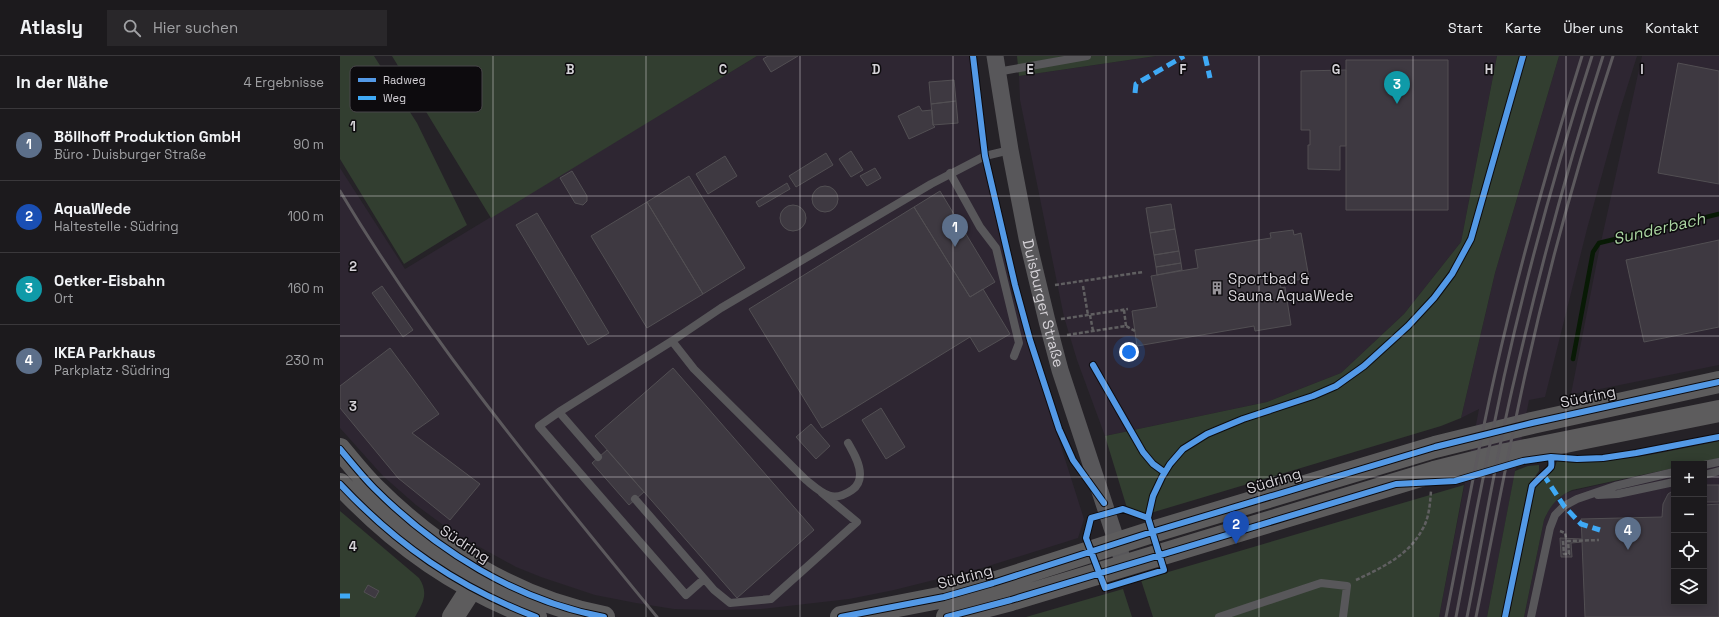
<!DOCTYPE html>
<html lang="de">
<head>
<meta charset="utf-8">
<style>
	:root { --surface:#1c1a1d; --page:#29272a; --text:#f1f3f6; --muted:#a0a1a4; --line:#3a383b; --accent:#db2777 }
	body { margin:0; font-family:"Space Grotesk",sans-serif; background:var(--page); color:var(--text) }
	.controls { position:absolute; right:12px; bottom:12px; display:grid; overflow:hidden; border-radius:0px; box-shadow:0 2px 10px #0003 }
	.controls button { width:36px; height:36px; display:grid; place-items:center; padding:0; border:0; border-bottom:1px solid var(--line); background:var(--surface); color:var(--text); font:20px sans-serif }
	.you { position:absolute; left:789px; top:296px; width:14px; height:14px; margin:-10px; border:3px solid #fff; border-radius:50%; background:#1a73e8; box-shadow:0 0 0 6px #1a73e833 }
	.badge { display:grid; place-items:center; width:26px; height:26px; border-radius:50%; background:var(--accent); color:#fff; font-size:13px; font-weight:700 }
	.pin { position:absolute; translate:-50% -33px; filter:drop-shadow(0 1px 2px #0008) }
	.pin::after { content:''; position:absolute; top:21px; width:14px; height:12px; background:inherit; clip-path:polygon(0 0,100% 0,50% 100%) }
	.list { margin:0; padding:0; list-style:none }
	h2 { display:flex; justify-content:space-between; align-items:center; height:52px; margin:0; padding:0 16px; font-size:17px }
	h2 small { font-size:13px; font-weight:400; color:var(--muted) }
	.list li { display:grid; grid-template-columns:26px 1fr auto; gap:12px; align-items:center; box-sizing:border-box; height:72px; padding:0 16px; border-top:1px solid var(--line) }
	.list b { display:block; font-size:15px; white-space:nowrap }
	.list p { margin:0; font-size:13px; white-space:nowrap; color:var(--muted) }
	.list em { font-size:13px; font-style:normal; color:var(--muted) }
	.icon { flex:none; width:22px; height:22px; fill:none; stroke:currentColor; stroke-width:2; stroke-linecap:round; stroke-linejoin:round }
	.map { position:relative; flex:none; width:1379px; height:561px; overflow:hidden }
	header { display:flex; align-items:center; gap:24px; box-sizing:border-box; height:56px; padding:0 20px; background:var(--surface); border-bottom:1px solid var(--line) }
	header strong { font-size:19px }
	nav { display:flex; gap:22px; margin-inline-start:auto; font-size:14px }
	.search { width:280px; height:36px; background:var(--page); display:flex; align-items:center; gap:10px; box-sizing:border-box; padding:0 14px; border-radius:0px; color:var(--muted); font-size:15px }
	main { display:flex }
	aside { flex:1; background:var(--surface) }
	.map>svg:first-child { display:block }
	.built { fill:#2e2632 }
	.green { fill:#323e30 }
	.lines { fill:none; stroke-linecap:round; stroke-linejoin:round }
	.stream { stroke:#081a05; stroke-width:4.5 }
	.building { fill:#3e3941; stroke:#524f53 }
	.path { stroke:#605f61; stroke-width:2.5; stroke-dasharray:4 2; stroke-linecap:butt }
	.lane { stroke:#58575a; stroke-width:8 }
	.street { stroke:#58575a; stroke-width:17 }
	.secondary { stroke:#5d5c5d; stroke-width:22 }
	.rail { stroke:#5c595d; stroke-width:3 }
	.quiet { stroke:#3fa9f5; stroke-width:5; stroke-dasharray:10 5; stroke-linecap:butt }
	.cycleway-casing { stroke:#0d0b0e; stroke-width:8 }
	.cycleway { stroke:#5399e6; stroke-width:6 }
	.grid { fill:none; stroke:#d4d1d6; stroke-width:1; stroke-opacity:0.55 }
	.labels { text-anchor:middle; stroke-width:3; stroke-linejoin:round; paint-order:stroke }
	.poi-label { font-size:15px; fill:#d4d1d6; stroke:#0d0b0e; text-anchor:start }
	.street-label { font-size:15px; fill:#d4d1d6; stroke:#0d0b0e }
	.water-label { font-size:16px; font-style:italic; fill:#aad5a1; stroke:#0d0b0e }
	.key { fill:#0d0b0e; stroke:#49464a; stroke-width:1 }
	.key-label { font-size:11px; fill:#d4d1d6 }
	.grid-label { font-size:13px; text-anchor:middle; font-weight:bold; fill:#d4d1d6; stroke:#0d0b0e; stroke-width:3; stroke-linejoin:round; paint-order:stroke }
</style>
</head>
<body>
<header>
<strong>Atlasly</strong>
<div class="search"><svg class="icon" aria-label="search" viewBox="0 0 24 24"><circle cx="10" cy="10" r="6"/><path d="M15 15l6 6"/></svg>Hier suchen</div>
<nav><a>Start</a><a>Karte</a><a>Über uns</a><a>Kontakt</a></nav>
</header>
<main>
<aside>
<h2>In der Nähe<small>4 Ergebnisse</small></h2>
<ul class="list">
<li><span class="badge" style="background:#5c6f8a">1</span><div><b>Böllhoff Produktion GmbH</b><p>Büro · Duisburger Straße</p></div><em>90 m</em></li>
<li><span class="badge" style="background:#1a4fb4">2</span><div><b>AquaWede</b><p>Haltestelle · Südring</p></div><em>100 m</em></li>
<li><span class="badge" style="background:#0f9aa8">3</span><div><b>Oetker-Eisbahn</b><p>Ort</p></div><em>160 m</em></li>
<li><span class="badge" style="background:#5c6f8a">4</span><div><b>IKEA Parkhaus</b><p>Parkplatz · Südring</p></div><em>230 m</em></li>
</ul>
</aside>
<div class="map">
<svg width="1379" height="561" viewBox="0 0 1379 561">
	<rect width="100%" height="100%" fill="#252227"/>
	<path class="built" d="M 417,0 L 630,0 L 639,83 L 672,236 L 744,463 L 738,482 L 642,512 L 554,534 L 509,543 L 421,553 L 378,554 L 334,553 L 296,547 L 255,539 L 201,521 L 176,511 L 114,477 L 76,449 L 43,420 L 0,372 L 0,112 L 65,213 Z
		M 816,0 L 1157,0 L 1121,186 L 1064,258 L 1001,317 L 927,346 L 765,380 L 737,304 L 724,261 L 680,44 L 679,20 Z
		M 1219,0 L 1297,0 L 1279,57 L 1247,173 L 1205,341 L 1189,344 L 1147,561 L 1099,561 L 1139,353 L 1121,362 L 1155,217 Z
		M 1302,0 L 1379,0 L 1379,309 L 1250,335 L 1231,338 L 1259,195 Z
		M 1379,402 L 1379,561 L 1184,561 L 1204,464 L 1209,453 L 1215,445 L 1224,438 L 1232,435 L 1334,412 L 1334,546 L 1364,546 L 1364,408 L 1351,408 Z"/>
	<path class="green" d="M 0,0 L 34,0 L 77,67 L 127,169 L 64,208 L 0,103 Z
		M 52,0 L 417,0 L 151,162 Z
		M 677,0 L 816,0 L 679,20 Z
		M 1157,0 L 1219,0 L 1155,217 L 1121,362 L 1101,370 L 814,456 L 801,458 L 787,452 L 765,380 L 927,346 L 1001,317 L 1064,258 L 1121,186 Z
		M 1379,385 L 1379,402 L 1353,408 L 1334,408 L 1334,412 L 1232,434 C 1217,441 1210,450 1204,464 L 1184,561 L 1169,561 L 1195,431 C 1203,421 1213,419 1217,405 C 1274,409 1324,396 1379,385 Z
		M 1199,409 L 1199,415 L 1188,430 L 1162,561 L 1147,561 L 1175,415 L 1188,410 Z
		M 1124,429 L 1099,561 L 813,561 L 801,524 Z
		M 0,455 L 79,522 C 89,537 83,547 75,561 L 0,561 Z
		M 783,533 L 792,561 L 686,561 Z"/>
	<g class="lines">
		<path class="stream" d="M 1233,303 L 1253,196 L 1259,187 L 1379,158"/>
	</g>
	<path class="building" d="M 428,0 L 458,0 L 431,16 L 423,3 Z
		M 1006,4 L 1108,4 L 1108,154 L 1006,154 Z
		M 1338,7 L 1379,15 L 1379,128 L 1318,117 Z
		M 1006,14 L 1006,90 L 1000,90 L 1000,114 L 968,113 L 968,89 L 970,89 L 970,74 L 961,74 L 961,15 Z
		M 614,24 L 616,45 L 591,48 L 589,26 Z
		M 616,45 L 618,67 L 593,69 L 591,48 Z
		M 579,50 L 582,55 L 592,54 L 593,69 L 595,71 L 569,83 L 558,60 Z
		M 511,95 L 523,114 L 511,121 L 499,103 Z
		M 486,97 L 493,109 L 456,131 L 449,120 Z
		M 385,100 L 397,120 L 368,138 L 356,118 Z
		M 535,112 L 541,122 L 527,130 L 520,120 Z
		M 232,115 L 247,140 L 247,145 L 243,149 L 235,147 L 220,122 Z
		M 349,120 L 405,212 L 363,238 L 307,146 Z
		M 447,127 L 450,133 L 419,151 L 416,146 Z
		M472 143a13 13 0 1 1 26 0a13 13 0 1 1-26 0Z
		M 600,135 L 655,226 L 630,241 L 574,151 Z
		M 307,146 L 363,238 L 307,272 L 251,180 Z
		M 831,148 L 835,173 L 810,177 L 806,152 Z
		M440 162a13 13 0 1 1 26 0a13 13 0 1 1-26 0Z
		M 574,151 L 630,241 L 643,233 L 670,278 L 639,296 L 630,281 L 482,372 L 409,253 Z
		M 197,157 L 269,277 L 248,289 L 176,169 Z
		M 835,173 L 839,195 L 814,199 L 810,177 Z
		M 953,174 L 954,179 L 961,177 L 969,222 L 940,227 L 941,232 L 945,231 L 951,269 L 915,275 L 914,270 L 797,290 L 792,255 L 817,251 L 811,220 L 858,212 L 855,194 L 931,182 L 930,177 Z
		M 1379,184 L 1379,271 L 1304,286 L 1286,204 Z
		M 839,195 L 841,207 L 816,211 L 814,199 Z
		M 841,207 L 842,214 L 817,219 L 816,211 Z
		M 42,230 L 73,274 L 63,281 L 32,237 Z
		M 50,292 L 99,358 L 72,377 L 140,428 L 110,464 L 58,422 L 0,352 L 0,330 Z
		M 333,312 L 474,474 L 397,542 L 255,380 Z
		M 541,352 L 565,391 L 546,403 L 522,364 Z
		M 471,368 L 490,390 L 476,403 L 456,381 Z
		M 267,394 L 304,436 L 289,449 L 252,407 Z
		M 1364,429 L 1379,429 L 1379,446 L 1364,446 Z
		M 1334,434 L 1334,546 L 1364,546 L 1364,449 L 1379,448 L 1379,561 L 1245,561 L 1242,486 L 1231,487 L 1232,501 L 1221,501 L 1220,482 L 1242,483 L 1241,463 L 1322,461 L 1323,448 L 1328,438 Z
		M 28,529 L 39,535 L 35,542 L 24,536 Z"/>
	<g class="lines">
		<path class="path" d="M 715,229 L 803,216
			M 743,230 L 748,259
			M 784,254 L 786,270
			M 750,259 L 753,275
			M 721,263 L 788,253
			M 727,279 L 786,270 L 795,275
			M 824,416 L 843,393 L 867,378 L 903,363 L 973,340 L 996,330 L 1024,310 L 1068,270 L 1094,242 L 1112,218 L 1131,183 L 1183,0
			M 1220,475 L 1225,477 L 1226,482
			M 1223,485 L 1224,498 L 1229,498 L 1228,485 L 1259,484
			M 1016,524 C 1041,512 1068,500 1082,474 C 1089,463 1090,448 1091,435"/>
		<path class="lane" d="M 657,16 L 747,0
			M 610,117 L 640,171 L 656,192 L 679,287 L 674,300
			M 332,285 L 354,313 L 466,424 C 482,437 492,448 512,434 C 518,430 520,425 520,418 C 520,407 513,396 508,387
			M 219,356 L 199,370 L 346,539 L 364,523
			M 258,401 L 219,356 L 332,285 L 381,252 L 591,128 L 645,100 L 670,94
			M 1364,409 L 1379,406
			M 1364,419 L 1379,415
			M 1258,439 L 1278,438 L 1334,426
			M 295,443 L 374,534 L 390,547 L 431,543 L 517,466 L 482,437
			M 879,561 L 981,527 L 1007,530 L 1003,561
			M 1191,561 L 1210,472 L 1215,459 L 1224,450 L 1237,443 L 1275,430 L 1334,416"/>
		<path class="street" id="s1" d="M 655,0 L 670,94 L 687,182 L 707,265 L 720,314 L 781,499"/>
		<path class="secondary" d="M 0,393 C 11,406 22,420 34,432 C 96,494 177,545 264,561
			M 0,428 C 57,489 118,531 196,561
			M 113,561 L 131,533 L 138,519
			M 501,561 L 604,541 L 653,527 L 812,476 L 1095,391 L 1192,367 L 1379,326
			M 607,561 L 671,544 L 1094,416 L 1166,398 L 1379,355"/>
		<path class="rail" d="M 0,135 C 91,288 205,424 317,561
			M 1106,561 C 1122,480 1137,398 1155,318 C 1179,211 1209,105 1242,0
			M 1116,561 C 1131,481 1147,401 1164,321 C 1188,213 1218,105 1252,0
			M 1127,561 C 1143,481 1156,400 1175,321 C 1200,213 1229,105 1263,0
			M 1136,561 C 1152,482 1167,402 1184,324 C 1208,215 1238,106 1273,0"/>
		<path class="quiet" d="M 865,0 L 870,22
			M 795,37 L 796,28 L 844,0
			M 1203,418 L 1224,450 L 1241,468 L 1260,474
			M 0,540 L 10,540"/>
		<g class="cycleway-casing">
			<path id="cycleway" d="M 633,0 L 645,100 L 675,229 L 690,284 L 719,373 L 733,404 L 764,447
				M 753,309 L 803,396 L 813,408 L 824,416
				M 0,393 C 11,406 22,420 34,432 C 96,494 177,545 264,561
				M 0,428 C 57,489 118,531 196,561
				M 808,462 L 783,453 L 751,462 L 746,482 L 765,532 L 824,514 L 808,462 L 813,440 L 822,421 L 830,408 L 843,393 L 867,378 L 903,363 L 973,340 L 996,330 L 1024,310 L 1068,270 L 1094,242 L 1112,218 L 1131,183 L 1183,0
				M 501,561 L 604,541 L 653,527 L 812,476 L 1095,391 L 1192,367 L 1379,326
				M 607,561 L 671,544 L 1056,428 L 1115,425 L 1183,405 L 1211,401 L 1237,403 L 1263,402 L 1296,397 L 1379,381
				M 1165,561 L 1192,430 C 1195,426 1210,413 1211,411 C 1212,408 1211,404 1211,401"/>
		</g>
		<use href="#cycleway" class="cycleway"/>
	</g>
	<path class="grid" d="M 153,0 L 153,561M 306,0 L 306,561M 460,0 L 460,561M 613,0 L 613,561M 766,0 L 766,561M 919,0 L 919,561M 1073,0 L 1073,561M 1226,0 L 1226,561M 0,140 L 1379,140M 0,280 L 1379,280M 0,421 L 1334,421M 1364,421 L 1379,421"/>
	<defs>
		<g id="building-bare" transform="scale(1.08)"><path d="M-4-6H4V6H1V3H-1V6H-4ZM-2.5-4.3h1.7v1.8h-1.7ZM.8-4.3h1.7v1.8H.8ZM-2.5-1h1.7V.8h-1.7ZM.8-1h1.7V.8H.8Z" fill="#979499" stroke="#0d0b0e" stroke-width="2.5" paint-order="stroke"/></g>
	</defs>
	<g fill-rule="evenodd">
		<use href="#building-bare" x="877" y="232"/>
	</g>
	<g class="labels">
		<g class="poi-label">
			<text x="888" y="228">Sportbad &amp;<tspan x="888" dy="17">Sauna AquaWede</tspan></text>
		</g>
		<g class="street-label">
			<text dy="5" stroke="none"><textPath href="#s1" startOffset="252">Duisburger Straße</textPath></text>
			<text transform="translate(1248 341) rotate(-12)" y="5">Südring</text>
			<text transform="translate(934 425) rotate(-17)" y="5">Südring</text>
			<text transform="translate(125 488) rotate(33)" y="5">Südring</text>
			<text transform="translate(625 521) rotate(-15)" y="5">Südring</text>
		</g>
		<g class="water-label">
			<text transform="translate(1319 172) rotate(-13)" y="6">Sunderbach</text>
		</g>
	</g>
	<rect x="10" y="10" width="132" height="46" rx="6" class="key"/>
	<rect x="18" y="22" width="18" height="4" fill="#5399e6"/>
	<rect x="18" y="40" width="18" height="4" fill="#3fa9f5"/>
	<g class="key-label">
		<text x="43" y="28">Radweg</text>
		<text x="43" y="46">Weg</text>
	</g>
	<g class="grid-label">
		<text x="230" y="18">B</text>
		<text x="383" y="18">C</text>
		<text x="536" y="18">D</text>
		<text x="690" y="18">E</text>
		<text x="843" y="18">F</text>
		<text x="996" y="18">G</text>
		<text x="1149" y="18">H</text>
		<text x="1302" y="18">I</text>
		<text x="13" y="75">1</text>
		<text x="13" y="215">2</text>
		<text x="13" y="355">3</text>
		<text x="13" y="495">4</text>
	</g>
</svg>
<div class="controls">
<button>+</button>
<button>−</button>
<button><svg class="icon" aria-label="locate" viewBox="0 0 24 24"><circle cx="12" cy="12" r="6"/><path d="M12 2v4M12 18v4M2 12h4M18 12h4"/></svg></button>
<button><svg class="icon" aria-label="layers" viewBox="0 0 24 24"><path d="M12 4l9 5-9 5-9-5zM3 14l9 5 9-5"/></svg></button>
</div>
<div class="you"></div>
<div class="pin badge" style="left:615px;top:191px;background:#5c6f8a">1</div>
<div class="pin badge" style="left:896px;top:488px;background:#1a4fb4">2</div>
<div class="pin badge" style="left:1057px;top:48px;background:#0f9aa8">3</div>
<div class="pin badge" style="left:1288px;top:494px;background:#5c6f8a">4</div>
</div>
</main>
</body>
</html>
